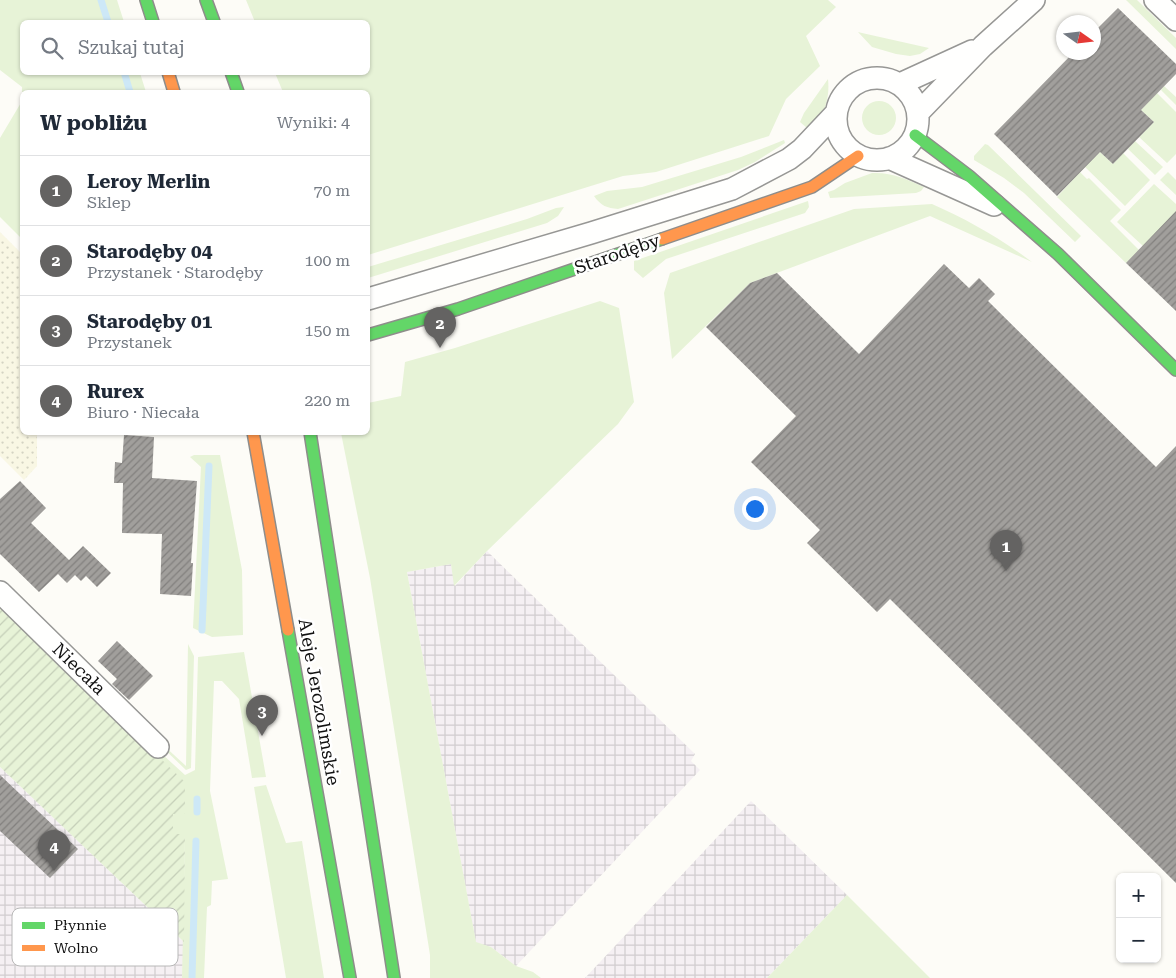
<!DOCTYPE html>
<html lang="pl">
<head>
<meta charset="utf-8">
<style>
	:root { --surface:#fff; --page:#f6f6f7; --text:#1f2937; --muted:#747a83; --line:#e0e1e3; --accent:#646362 }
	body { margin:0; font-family:"Roboto Serif",serif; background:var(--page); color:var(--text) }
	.controls { position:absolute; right:15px; bottom:15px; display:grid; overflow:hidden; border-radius:8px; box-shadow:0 1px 4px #0004 }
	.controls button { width:45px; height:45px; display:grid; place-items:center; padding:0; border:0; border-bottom:1px solid var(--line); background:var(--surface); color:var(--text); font:25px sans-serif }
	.compass { position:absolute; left:1056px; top:15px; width:45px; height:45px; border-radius:50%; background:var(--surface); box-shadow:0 1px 4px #0004; rotate:104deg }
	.you { position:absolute; left:754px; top:508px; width:18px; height:18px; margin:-12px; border:4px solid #fff; border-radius:50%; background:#1a73e8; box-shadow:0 0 0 8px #1a73e833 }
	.badge { display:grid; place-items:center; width:32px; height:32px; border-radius:50%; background:var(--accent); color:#fff; font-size:16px; font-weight:700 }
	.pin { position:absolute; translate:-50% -41px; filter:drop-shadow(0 1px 2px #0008) }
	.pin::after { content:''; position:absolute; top:26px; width:18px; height:15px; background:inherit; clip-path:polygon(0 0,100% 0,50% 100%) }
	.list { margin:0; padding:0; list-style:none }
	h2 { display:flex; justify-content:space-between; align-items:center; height:65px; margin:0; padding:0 20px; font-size:21px }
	h2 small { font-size:16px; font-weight:400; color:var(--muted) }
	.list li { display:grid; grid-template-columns:32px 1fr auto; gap:15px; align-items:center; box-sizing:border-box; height:70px; padding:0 20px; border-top:1px solid var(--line) }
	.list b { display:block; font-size:19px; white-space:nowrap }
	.list p { margin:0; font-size:16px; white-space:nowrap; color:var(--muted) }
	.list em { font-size:16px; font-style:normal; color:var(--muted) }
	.icon { flex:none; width:28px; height:28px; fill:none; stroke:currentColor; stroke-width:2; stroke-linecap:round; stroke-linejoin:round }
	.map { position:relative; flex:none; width:1176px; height:978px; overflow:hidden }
	.search { position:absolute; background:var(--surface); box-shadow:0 1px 4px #0004; left:20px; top:20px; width:350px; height:55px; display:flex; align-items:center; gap:12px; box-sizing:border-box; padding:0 18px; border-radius:8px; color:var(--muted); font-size:19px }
	.panel { position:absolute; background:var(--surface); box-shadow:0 1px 4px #0004; left:20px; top:90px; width:350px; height:345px; border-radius:8px }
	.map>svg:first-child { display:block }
	.industrial { fill:url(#industrial-grid) }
	.farmland { fill:url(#farmland-dots) }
	.grass { fill:#e7f3d7 }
	.garden { fill:url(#garden-furrows) }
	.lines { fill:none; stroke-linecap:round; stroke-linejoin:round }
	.stream { stroke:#cde8f7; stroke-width:7 }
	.building { fill:url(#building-hatch) }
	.street-casing { stroke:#979795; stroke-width:24 }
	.fast-casing { stroke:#8e8d8b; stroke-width:14 }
	.slow-casing { stroke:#8e8d8b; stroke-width:14 }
	.street { stroke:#fffffe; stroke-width:21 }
	.fast { stroke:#63d668; stroke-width:11 }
	.slow { stroke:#ff974d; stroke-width:11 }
	.labels { text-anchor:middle; stroke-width:5; stroke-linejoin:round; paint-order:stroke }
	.street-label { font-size:18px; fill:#111; stroke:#fff }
	.key { fill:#fff; stroke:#b8b8b8; stroke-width:1 }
	.key-label { font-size:14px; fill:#111 }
</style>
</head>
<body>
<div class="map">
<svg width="1176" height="978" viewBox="0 0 1176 978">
	<defs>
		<pattern id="industrial-grid" width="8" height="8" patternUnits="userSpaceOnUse" patternTransform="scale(1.25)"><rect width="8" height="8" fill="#f5f0f3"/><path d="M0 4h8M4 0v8" fill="none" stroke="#d1cdcf"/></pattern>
		<pattern id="farmland-dots" width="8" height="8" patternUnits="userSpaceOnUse" patternTransform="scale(1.25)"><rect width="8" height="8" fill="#f9f7e4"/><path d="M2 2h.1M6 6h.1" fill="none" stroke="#d4d3c3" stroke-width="1.8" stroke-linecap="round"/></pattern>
		<pattern id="garden-furrows" width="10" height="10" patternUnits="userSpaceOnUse" patternTransform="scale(1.25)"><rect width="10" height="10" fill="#e7f3d7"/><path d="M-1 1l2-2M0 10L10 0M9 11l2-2" fill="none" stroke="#c5cfb8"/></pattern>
		<pattern id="building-hatch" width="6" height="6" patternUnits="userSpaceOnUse" patternTransform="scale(1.25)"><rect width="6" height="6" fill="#a19f9c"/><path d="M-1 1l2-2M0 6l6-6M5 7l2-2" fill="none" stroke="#82807e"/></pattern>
	</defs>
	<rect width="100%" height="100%" fill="#fdfcf7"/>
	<path class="industrial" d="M 487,551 L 695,754 L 691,761 L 700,770 L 516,966 L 491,947 L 476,943 L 407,572 L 451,564 L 455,586 Z
		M 0,767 L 184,942 L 182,978 L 0,978 Z
		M 751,801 L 847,895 L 767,978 L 585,978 Z"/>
	<path class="farmland" d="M 0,232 L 22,254 L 22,432 L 37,433 L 37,466 L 24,480 L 0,456 Z"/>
	<path class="grass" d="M 0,0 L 117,0 L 124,22 L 22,22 L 22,72 L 140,73 L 146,92 L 22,92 L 22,239 L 0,217 L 0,138 L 22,101 L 22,87 L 0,70 Z
		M 246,0 L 828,0 L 836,7 L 806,36 L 820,66 L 786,99 L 769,136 L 656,172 L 623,176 L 368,255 L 368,92 L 283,92 L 275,73 L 368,72 L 368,22 L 255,22 Z
		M 1126,0 L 1137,0 L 1176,38 L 1176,49 Z
		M 858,32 L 862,33 L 929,48 L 920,54 L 910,56 L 896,54 L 872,47 Z
		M 828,79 C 830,97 825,120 807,128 L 800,122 L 804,113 Z
		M 1164,86 L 1176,97 L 1176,105 L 1161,90 Z
		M 1157,93 L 1176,112 L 1176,154 L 1167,163 L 1139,137 L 1154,122 L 1141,110 Z
		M862 118a17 17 0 1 1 34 0a17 17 0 1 1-34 0Z
		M 784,140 L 785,143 L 755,162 L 738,170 L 618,209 C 607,208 601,206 594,196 L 607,191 L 642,187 L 741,157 Z
		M 1135,141 L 1163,167 L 1155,175 L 1128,149 Z
		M 985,144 L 988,145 L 1081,236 L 1075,242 L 1024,193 L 1004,178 L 974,160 L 974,156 Z
		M 1100,152 L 1113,164 L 1123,153 L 1150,180 L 1125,206 L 1085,167 Z
		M 1080,172 L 1087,179 L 1089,178 L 1121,210 L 1110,221 L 1139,250 L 1126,263 L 1057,197 Z
		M 1168,172 L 1176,180 L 1176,195 L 1160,180 Z
		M 872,173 C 892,172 906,179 924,187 L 921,191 L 916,193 L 830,198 L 828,192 L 834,190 L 845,183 Z
		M 1154,184 L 1176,204 L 1176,223 L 1170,218 L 1143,246 L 1117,222 Z
		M 808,201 L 809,207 L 805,213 L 666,259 L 643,278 L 634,270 L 634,261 Z
		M 932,204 C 968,220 1000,238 1032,262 L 930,216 L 750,283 L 672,359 L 664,293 L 670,273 L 854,209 Z
		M 564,207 L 558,216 L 547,223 L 368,278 L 368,267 L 527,219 L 556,208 Z
		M 600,301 L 619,308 L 634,402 L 618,424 L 487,551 L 454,586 L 451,564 L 407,572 L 476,942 L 491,947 L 516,966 L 533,972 L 541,978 L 430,978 L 430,955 L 370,578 L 341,433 L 368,432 L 368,403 L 401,396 L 405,362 L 455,348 Z
		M 194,455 L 220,455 L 242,570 L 243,635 L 212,637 L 193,628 L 201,467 L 190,457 Z
		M 188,644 L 194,656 L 191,768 L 186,770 L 160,745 L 161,743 L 186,766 Z
		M 43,645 L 185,775 L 195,770 L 198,657 L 244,652 L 266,777 L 252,778 L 239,699 L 222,681 L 214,681 L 210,791 L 228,879 L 212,881 L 211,905 L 207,907 L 204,978 L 182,978 L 185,835 L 173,834 L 173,814 L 185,814 Z
		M 266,785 L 286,843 L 302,841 L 324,978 L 286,978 L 254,787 Z
		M 847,895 L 930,978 L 767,978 Z"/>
	<path class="garden" d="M 0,604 L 185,782 L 185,814 L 173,814 L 173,834 L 185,834 L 184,942 L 0,767 Z"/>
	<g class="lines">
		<path class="stream" d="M 101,0 L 108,22
			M 124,72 L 130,92
			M 202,630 L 209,466
			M 197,812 L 197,799
			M 192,978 L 196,841"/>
	</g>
	<path class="building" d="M 1118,8 L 1176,64 L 1176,74 L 1141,110 L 1154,122 L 1113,164 L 1100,152 L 1057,196 L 994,134 L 1074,52 L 1094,52 L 1094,32 Z
		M 1176,211 L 1176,311 L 1126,263 Z
		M 944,264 L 969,288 L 979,278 L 995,294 L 988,301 L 1156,467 L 1176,446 L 1176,883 L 890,599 L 877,612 L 807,543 L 820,530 L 751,462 L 796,416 L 706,327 L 750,283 L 777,273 L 859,354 Z
		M 124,435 L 154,437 L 152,478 L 197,481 L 191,563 L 193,563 L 191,596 L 160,594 L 162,534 L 122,533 L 123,483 L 114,483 L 115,462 L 122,463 Z
		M 20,481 L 46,508 L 31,523 L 69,560 L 83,546 L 111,573 L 97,587 L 86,576 L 81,581 L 75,575 L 67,583 L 58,574 L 39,592 L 0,554 L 0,499 Z
		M 117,641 L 153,676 L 129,700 L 112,684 L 117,679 L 98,661 Z
		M 0,775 L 78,849 L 50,878 L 0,831 Z"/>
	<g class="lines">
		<g class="street-casing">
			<path id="street" d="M 1155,0 L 1176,20
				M836 119a41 41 0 1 1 82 0a41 41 0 1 1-82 0Z
				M 900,84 L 972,51
				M 918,113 L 983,46 L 1034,0
				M 889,158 L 994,205
				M 368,299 L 591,233 L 732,189 L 789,159 L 802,149 L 836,113
				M 0,592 L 158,747"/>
		</g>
		<g class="fast-casing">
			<path id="fast" d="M 146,0 L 153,22
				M 206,0 L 214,22
				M 231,72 L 238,92
				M 915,135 L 969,176 L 1058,254 L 1176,370
				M 368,335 L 458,309 L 662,239
				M 310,432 L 394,978
				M 288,630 L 350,978"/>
		</g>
		<g class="slow-casing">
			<path id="slow" d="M 168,72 L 174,92
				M 662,239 L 812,187 L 858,156
				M 253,432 L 288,630"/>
		</g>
		<use href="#street" class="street"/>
		<use href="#fast" class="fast"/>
		<use href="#slow" class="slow"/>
	</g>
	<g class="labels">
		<g class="street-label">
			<text transform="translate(617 254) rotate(-19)" y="6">Starodęby</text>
			<text transform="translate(79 669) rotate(44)" y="6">Niecała</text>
			<text transform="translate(319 702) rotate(80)" y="6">Aleje Jerozolimskie</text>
		</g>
	</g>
	<rect x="12" y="908" width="166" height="58" rx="8" class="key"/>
	<rect x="22" y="922" width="23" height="7" fill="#63d668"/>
	<rect x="22" y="945" width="23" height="6" fill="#ff974d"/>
	<g class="key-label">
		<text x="54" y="930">Płynnie</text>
		<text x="54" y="953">Wolno</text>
	</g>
</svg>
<div class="controls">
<button>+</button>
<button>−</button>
</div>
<svg class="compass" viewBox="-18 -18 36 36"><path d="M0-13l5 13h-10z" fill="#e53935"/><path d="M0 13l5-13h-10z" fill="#747a83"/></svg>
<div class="you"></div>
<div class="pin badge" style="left:1006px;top:571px">1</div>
<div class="pin badge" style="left:440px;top:348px">2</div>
<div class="pin badge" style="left:262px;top:736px">3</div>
<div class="pin badge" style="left:54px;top:871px">4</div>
<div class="search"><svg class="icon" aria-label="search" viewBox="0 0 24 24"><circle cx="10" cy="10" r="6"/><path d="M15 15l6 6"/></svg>Szukaj tutaj</div>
<section class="panel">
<h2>W pobliżu<small>Wyniki: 4</small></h2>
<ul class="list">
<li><span class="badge">1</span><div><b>Leroy Merlin</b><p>Sklep</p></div><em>70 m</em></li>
<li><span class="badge">2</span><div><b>Starodęby 04</b><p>Przystanek · Starodęby</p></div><em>100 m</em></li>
<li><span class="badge">3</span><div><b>Starodęby 01</b><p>Przystanek</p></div><em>150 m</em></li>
<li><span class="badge">4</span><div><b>Rurex</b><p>Biuro · Niecała</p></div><em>220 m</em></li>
</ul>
</section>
</div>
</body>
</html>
